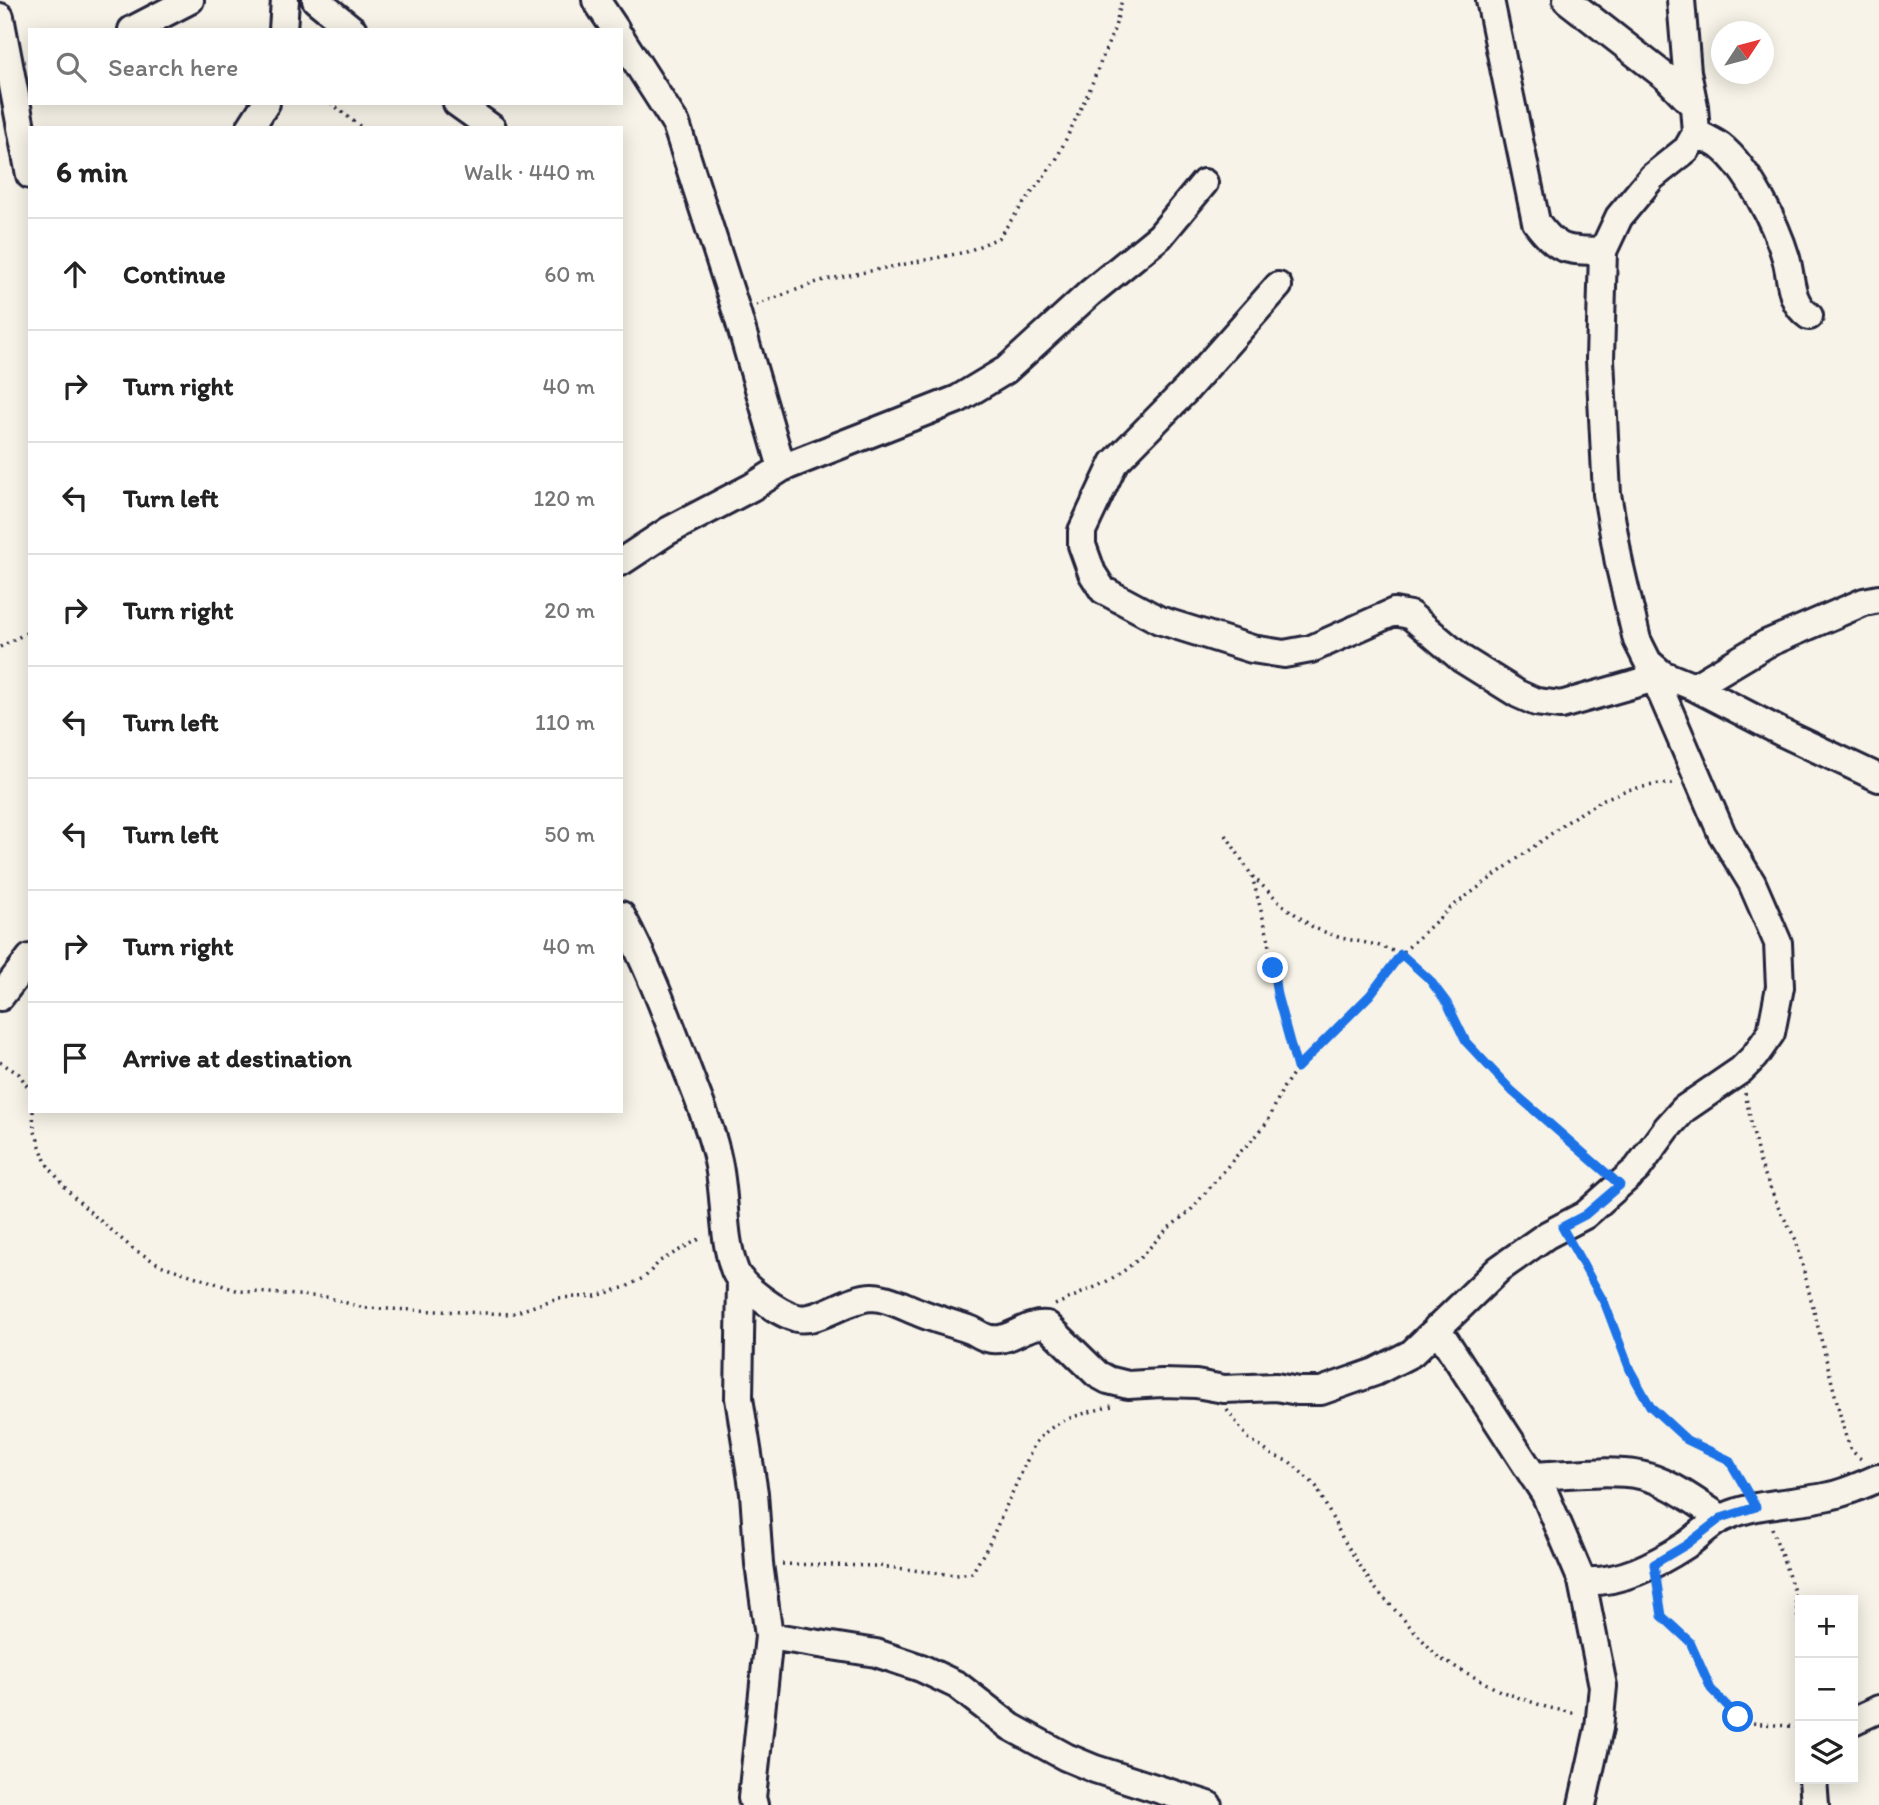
<!DOCTYPE html>
<html lang="en">
<head>
<meta charset="utf-8">
<style>
	:root { --surface:#fff; --page:#f2f2f2; --text:#222; --muted:#767676; --line:#e0e0e0 }
	body { margin:0; font-family:Itim,sans-serif; background:var(--page); color:var(--text) }
	.controls { position:absolute; right:21px; bottom:21px; display:grid; overflow:hidden; border-radius:0px; box-shadow:0 4px 18px #0003 }
	.controls button { width:63px; height:63px; display:grid; place-items:center; padding:0; border:0; border-bottom:2px solid var(--line); background:var(--surface); color:var(--text); font:35px sans-serif }
	.compass { position:absolute; left:1711px; top:21px; width:63px; height:63px; border-radius:50%; background:var(--surface); box-shadow:0 4px 18px #0003; rotate:54deg }
	.stop { position:absolute; width:21px; height:21px; margin:-16px; border:5px solid #1a73e8; border-radius:50%; background:#fff }
	.stop.end { background:#1a73e8; border-color:#fff; box-shadow:0 2px 7px #0008 }
	.list { margin:0; padding:0; list-style:none }
	h2 { display:flex; justify-content:space-between; align-items:center; height:91px; margin:0; padding:0 28px; font-size:30px }
	h2 small { font-size:23px; font-weight:400; color:var(--muted) }
	.list li { display:grid; grid-template-columns:46px 1fr auto; gap:21px; align-items:center; box-sizing:border-box; height:112px; padding:0 28px; border-top:2px solid var(--line) }
	.list b { display:block; font-size:26px; white-space:nowrap }
	.list em { font-size:23px; font-style:normal; color:var(--muted) }
	.icon { flex:none; width:38px; height:38px; fill:none; stroke:currentColor; stroke-width:2; stroke-linecap:round; stroke-linejoin:round }
	.map { position:relative; flex:none; width:1879px; height:1805px; overflow:hidden }
	.search { position:absolute; background:var(--surface); box-shadow:0 4px 18px #0003; left:28px; top:28px; width:595px; height:77px; display:flex; align-items:center; gap:18px; box-sizing:border-box; padding:0 24px; border-radius:0px; color:var(--muted); font-size:26px }
	.panel { position:absolute; background:var(--surface); box-shadow:0 4px 18px #0003; left:28px; top:126px; width:595px; height:987px; border-radius:0px }
	.map>svg:first-child { display:block }
	.lines { fill:none; stroke-linecap:round; stroke-linejoin:round }
	.minor-casing { stroke:#22223b; stroke-width:32 }
	.path { stroke:#22223b; stroke-width:3.5; stroke-dasharray:2 5; stroke-linecap:butt }
	.minor { stroke:#f7f3e8; stroke-width:26 }
	.route { stroke:#1a73e8; stroke-width:9 }
</style>
</head>
<body>
<div class="map">
<svg width="1879" height="1805" viewBox="0 0 1879 1805">
	<rect width="100%" height="100%" fill="#f7f3e8"/>
	<filter id="ink" filterUnits="userSpaceOnUse"><feTurbulence type="fractalNoise" baseFrequency=".0143" numOctaves="2"/><feDisplacementMap in="SourceGraphic" scale="14" xChannelSelector="R" yChannelSelector="G"/><feConvolveMatrix kernelMatrix="1 2 1 2 8 2 1 2 1" color-interpolation-filters="sRGB"/></filter>
	<g filter="url(#ink)">
		<g class="lines">
			<g class="minor-casing">
				<path id="minor" d="M 316,0 L 353,30
					M 596,0 L 616,30
					M 1490,0 L 1536,222 C 1559,253 1567,250 1603,251
					M 1567,0 L 1667,78 L 1694,106
					M 1681,0 L 1687,72 L 1694,106 L 1696,133 L 1687,149 L 1652,177 L 1619,217 L 1603,251 L 1600,359 L 1607,494 L 1619,563 L 1637,640 L 1648,662 L 1662,674 L 1694,687 L 1781,732 L 1879,778
					M 0,17 L 30,175
					M 132,30 L 190,0
					M 283,30 L 285,0
					M 621,38 L 676,124 L 737,313 L 782,468
					M 457,103 L 492,128
					M 250,128 L 266,103
					M 1696,133 C 1704,137 1713,141 1720,146 C 1748,168 1776,224 1786,258 C 1792,279 1789,302 1809,316
					M 1278,286 L 1185,391 L 1114,463 L 1082,531 L 1082,545 L 1092,573 L 1103,590 L 1159,620 L 1252,649 L 1284,654 L 1311,649 L 1394,612 L 1410,615 L 1462,659 L 1518,694 L 1536,702 L 1561,705 L 1655,678
					M 621,562 L 668,531 L 752,487 L 782,468 L 958,399 L 1006,370 L 1090,293 L 1160,236 L 1204,183
					M 1694,687 L 1766,644 L 1864,602 L 1879,599
					M 621,915 C 647,963 665,1011 684,1061 C 696,1094 711,1127 718,1161 C 726,1197 722,1237 735,1271 C 742,1288 780,1314 797,1318 C 819,1323 848,1297 873,1297 C 889,1298 903,1306 918,1312 C 934,1319 951,1323 968,1329 C 975,1331 980,1336 987,1338 C 1008,1345 1025,1322 1047,1325 L 1097,1374 L 1108,1380 L 1128,1385 L 1162,1383 L 1196,1384 L 1224,1389 L 1276,1387 L 1298,1391 L 1321,1391 L 1375,1372 L 1412,1353 L 1499,1269 L 1547,1235 L 1585,1215 L 1637,1169 L 1667,1128 L 1684,1109 L 1741,1070 L 1754,1057 L 1771,1033 L 1780,987 L 1778,943 L 1752,883 L 1722,834 L 1648,662
					M 0,997 L 30,958
					M 741,1280 L 739,1398 L 754,1493 L 759,1564 L 769,1636 L 752,1798 L 754,1805
					M 1437,1328 L 1545,1494 L 1582,1581 L 1603,1686 L 1599,1728 L 1582,1805
					M 1533,1476 C 1567,1475 1606,1469 1640,1475 C 1670,1481 1696,1503 1721,1518
					M 1582,1581 C 1619,1584 1655,1565 1686,1545 C 1699,1536 1710,1523 1725,1517 C 1757,1502 1794,1504 1829,1496 C 1846,1493 1863,1484 1879,1478
					M 769,1636 L 876,1653 L 921,1668 L 957,1685 L 1011,1727 L 1066,1757 L 1095,1769 L 1208,1805
					M 1853,1721 L 1879,1709
					M 1813,1779 L 1815,1805"/>
			</g>
			<path class="path" d="M 331,103 L 362,128
				M 756,305 L 820,281 L 966,252 L 998,238 L 1056,160 L 1089,91 L 1115,27 L 1122,0
				M 0,647 L 30,631
				M 1226,835 L 1252,876 L 1284,906 L 1314,928 L 1341,938 L 1377,945 L 1401,954 L 1416,966 L 1447,1003 L 1467,1042 L 1512,1091 L 1603,1170
				M 1252,876 L 1269,941 L 1277,995 L 1297,1068
				M 0,1062 L 19,1074 L 30,1090
				M 1745,1093 L 1759,1160 L 1778,1207 L 1796,1240 L 1845,1434 L 1851,1450 L 1863,1461
				M 33,1111 L 34,1129 L 46,1163 L 68,1191 L 89,1211 L 132,1248 L 160,1265 L 239,1291 L 326,1297 L 364,1308 L 511,1314 L 558,1298 L 596,1296 L 626,1287 L 645,1277 L 660,1261 L 703,1237
				M 1571,1245 L 1605,1304 L 1630,1370 L 1650,1406 L 1687,1440 L 1729,1460 L 1744,1487
				M 1055,1305 L 1104,1283 L 1121,1273 L 1140,1258 L 1166,1230 L 1190,1211 L 1238,1154 L 1257,1135 L 1268,1121 L 1283,1088 L 1297,1068 L 1370,995 L 1401,954 L 1449,909 L 1574,817 L 1604,799 L 1627,790 L 1659,784 L 1677,784
				M 1227,1410 L 1248,1438 L 1272,1455 L 1290,1462 L 1316,1486 L 1343,1539 L 1373,1586 L 1439,1658 L 1500,1691 L 1546,1707 L 1577,1714
				M 1772,1528 L 1794,1591 L 1800,1633
				M 782,1564 L 879,1566 L 956,1575 L 972,1573 L 988,1546 L 1034,1445 C 1054,1417 1085,1414 1115,1405
				M 1657,1587 L 1662,1616 L 1691,1642 L 1711,1689 L 1728,1709 L 1738,1717 L 1751,1723 L 1800,1727"/>
			<use href="#minor" class="minor"/>
		</g>
	</g>
	<g class="lines" filter="url(#ink)">
		<path class="route" d="M 1273,968 L 1277,995 L 1297,1068 L 1370,995 L 1401,954 L 1429,979 L 1447,1003 L 1466,1042 L 1512,1091 L 1620,1185 L 1585,1215 L 1562,1227 L 1605,1304 L 1630,1370 L 1650,1406 L 1687,1440 L 1729,1460 L 1756,1507 L 1721,1518 L 1686,1545 L 1654,1564 L 1662,1616 L 1690,1642 L 1711,1689 L 1738,1717"/>
	</g>
</svg>
<div class="controls">
<button>+</button>
<button>−</button>
<button><svg class="icon" aria-label="layers" viewBox="0 0 24 24"><path d="M12 4l9 5-9 5-9-5zM3 14l9 5 9-5"/></svg></button>
</div>
<svg class="compass" viewBox="-18 -18 36 36"><path d="M0-13l5 13h-10z" fill="#e53935"/><path d="M0 13l5-13h-10z" fill="#767676"/></svg>
<div class="stop" style="left:1738px;top:1717px"></div>
<div class="stop end" style="left:1273px;top:968px"></div>
<div class="search"><svg class="icon" aria-label="search" viewBox="0 0 24 24"><circle cx="10" cy="10" r="6"/><path d="M15 15l6 6"/></svg>Search here</div>
<section class="panel">
<h2>6 min<small>Walk · 440 m</small></h2>
<ul class="list">
<li><svg class="icon" aria-label="ahead" viewBox="0 0 24 24"><path d="M12 20V5M6 11l6-6 6 6"/></svg><div><b>Continue</b></div><em>60 m</em></li>
<li><svg class="icon" aria-label="right" viewBox="0 0 24 24"><path d="M7 20v-9h11M14 6l5 5-5 5"/></svg><div><b>Turn right</b></div><em>40 m</em></li>
<li><svg class="icon" aria-label="left" viewBox="0 0 24 24"><path d="M17 20v-9H6M10 6l-5 5 5 5"/></svg><div><b>Turn left</b></div><em>120 m</em></li>
<li><svg class="icon" aria-label="right" viewBox="0 0 24 24"><path d="M7 20v-9h11M14 6l5 5-5 5"/></svg><div><b>Turn right</b></div><em>20 m</em></li>
<li><svg class="icon" aria-label="left" viewBox="0 0 24 24"><path d="M17 20v-9H6M10 6l-5 5 5 5"/></svg><div><b>Turn left</b></div><em>110 m</em></li>
<li><svg class="icon" aria-label="left" viewBox="0 0 24 24"><path d="M17 20v-9H6M10 6l-5 5 5 5"/></svg><div><b>Turn left</b></div><em>50 m</em></li>
<li><svg class="icon" aria-label="right" viewBox="0 0 24 24"><path d="M7 20v-9h11M14 6l5 5-5 5"/></svg><div><b>Turn right</b></div><em>40 m</em></li>
<li><svg class="icon" aria-label="arrive" viewBox="0 0 24 24"><path d="M6 21V4h12l-3 4 3 4H6"/></svg><div><b>Arrive at destination</b></div></li>
</ul>
</section>
</div>
</body>
</html>
